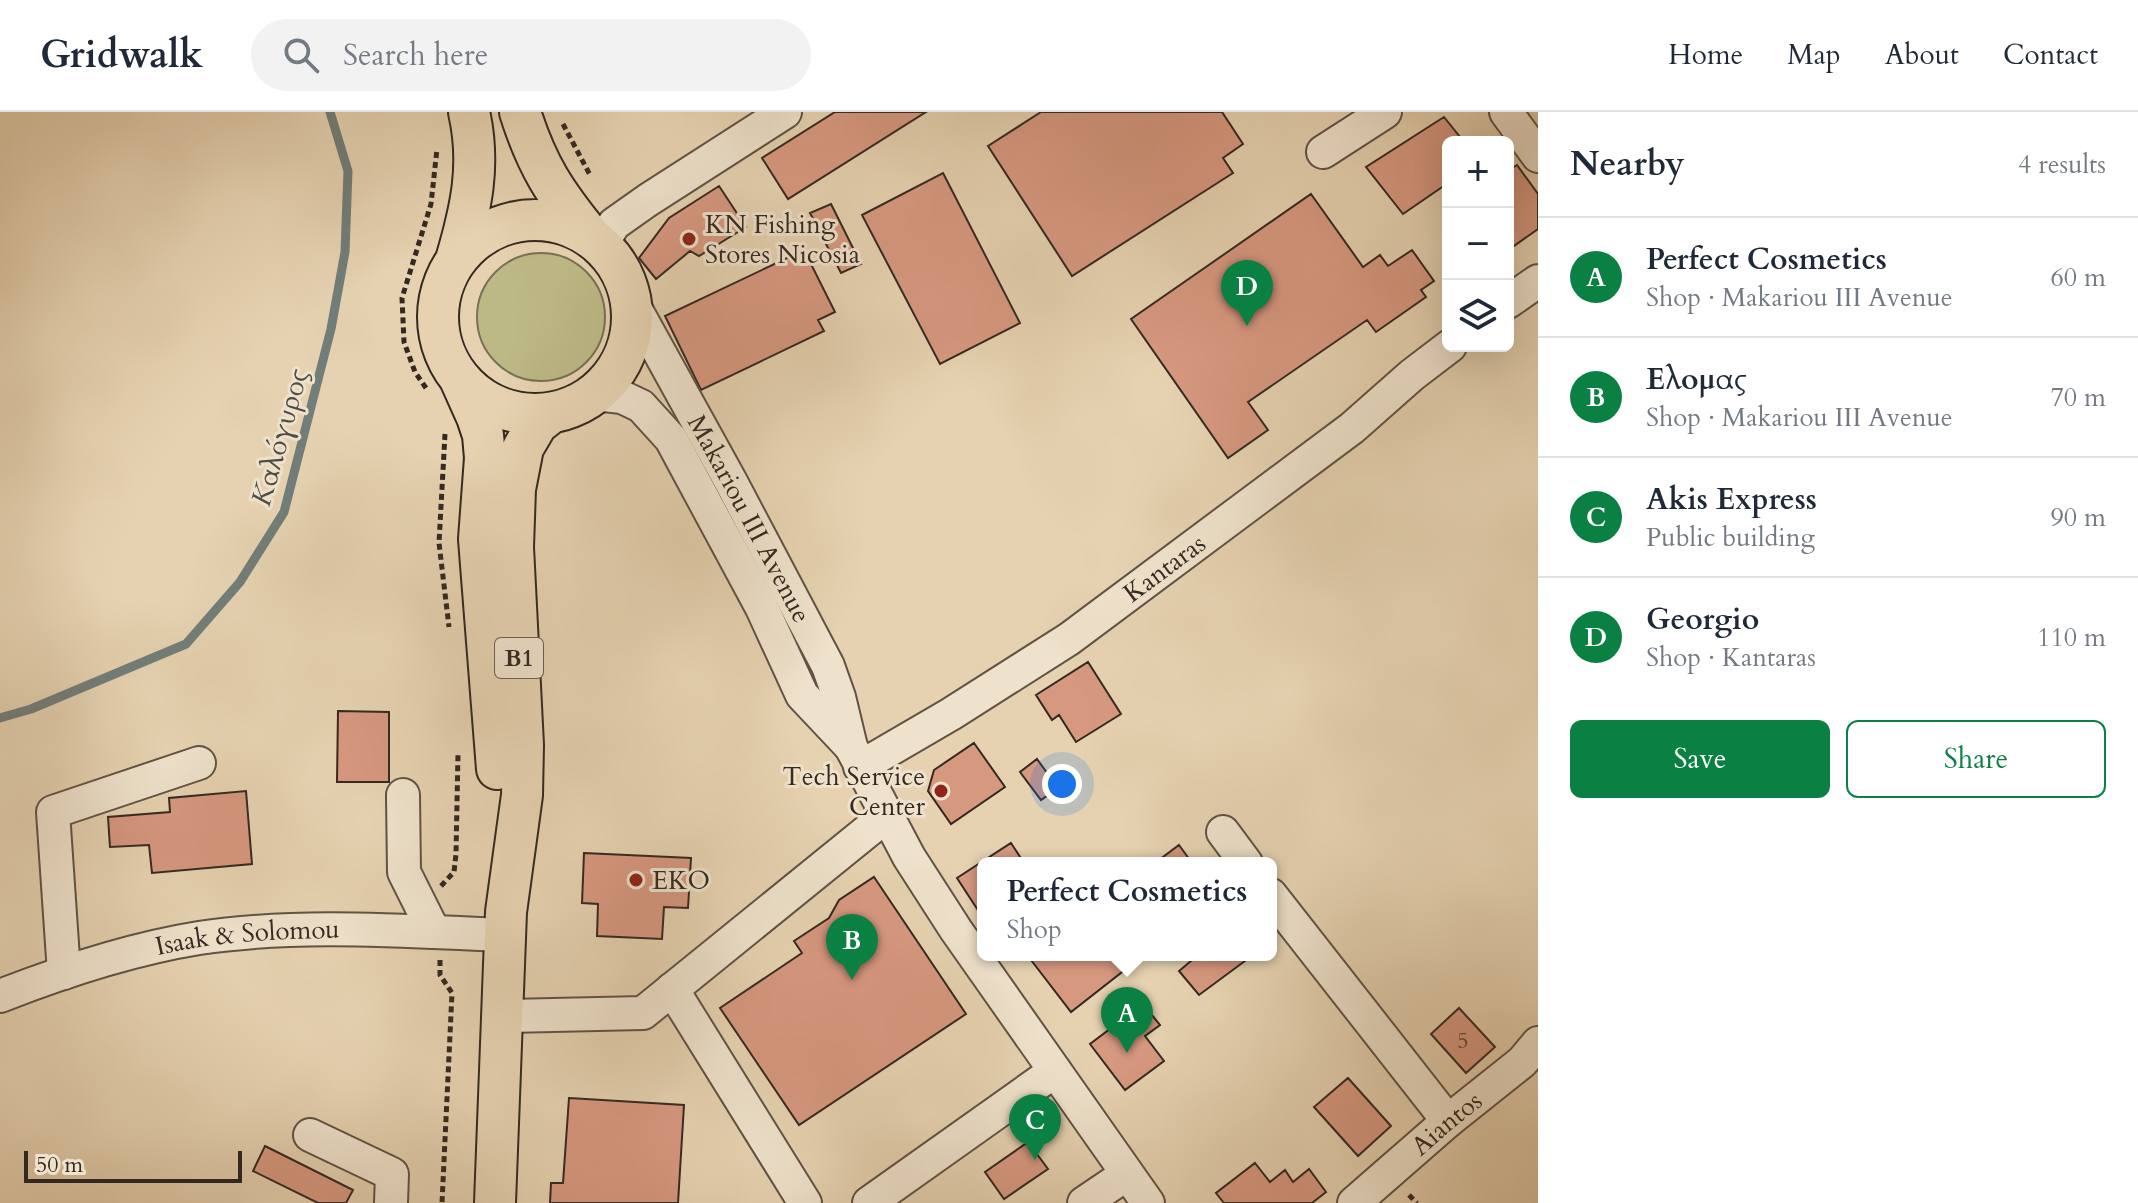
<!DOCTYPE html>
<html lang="en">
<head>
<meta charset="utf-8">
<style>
	:root { --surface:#fff; --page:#f2f2f3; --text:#1f2937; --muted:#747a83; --line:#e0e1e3; --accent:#0b8043 }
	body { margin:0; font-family:Cardo,serif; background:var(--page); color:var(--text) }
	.controls { position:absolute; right:24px; top:24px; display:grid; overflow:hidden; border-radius:12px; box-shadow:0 8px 32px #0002 }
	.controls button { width:72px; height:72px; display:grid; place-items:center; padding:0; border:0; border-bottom:2px solid var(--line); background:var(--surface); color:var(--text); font:40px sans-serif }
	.scale { position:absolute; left:24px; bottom:20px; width:218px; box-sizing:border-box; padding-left:8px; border:4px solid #342921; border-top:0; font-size:22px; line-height:28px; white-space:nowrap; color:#342921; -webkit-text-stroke:6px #efe2cc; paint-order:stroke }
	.you { position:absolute; left:1062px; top:672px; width:28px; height:28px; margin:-20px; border:6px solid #fff; border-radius:50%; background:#1a73e8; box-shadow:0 0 0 12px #1a73e833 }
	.badge { display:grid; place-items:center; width:52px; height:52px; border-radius:50%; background:var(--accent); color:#fff; font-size:26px; font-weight:700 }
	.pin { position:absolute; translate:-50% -66px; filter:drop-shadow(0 2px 4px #0008) }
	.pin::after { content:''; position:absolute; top:42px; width:28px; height:24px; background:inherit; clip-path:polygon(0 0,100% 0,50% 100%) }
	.popup { position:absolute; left:977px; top:745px; width:300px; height:104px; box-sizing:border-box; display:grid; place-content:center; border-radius:12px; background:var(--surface); filter:drop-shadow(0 2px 6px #0005); font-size:26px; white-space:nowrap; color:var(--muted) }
	.popup b { font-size:30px; color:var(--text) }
	.popup::after { content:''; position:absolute; left:50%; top:100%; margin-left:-16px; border:16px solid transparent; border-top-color:var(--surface) }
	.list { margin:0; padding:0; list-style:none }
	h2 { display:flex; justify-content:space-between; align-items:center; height:104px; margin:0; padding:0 32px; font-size:34px }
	h2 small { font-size:26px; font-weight:400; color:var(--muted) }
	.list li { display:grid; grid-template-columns:52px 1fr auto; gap:24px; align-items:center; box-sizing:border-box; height:120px; padding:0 32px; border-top:2px solid var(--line) }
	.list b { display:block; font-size:30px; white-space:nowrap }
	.list p { margin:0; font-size:26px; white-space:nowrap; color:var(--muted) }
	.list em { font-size:26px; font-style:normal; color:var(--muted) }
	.actions { display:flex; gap:16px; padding:24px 32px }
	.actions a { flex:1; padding:18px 0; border:2px solid var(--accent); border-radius:12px; text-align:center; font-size:28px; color:var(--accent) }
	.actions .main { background:var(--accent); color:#fff }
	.icon { flex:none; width:44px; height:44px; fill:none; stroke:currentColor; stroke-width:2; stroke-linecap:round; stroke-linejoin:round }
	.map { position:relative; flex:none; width:1538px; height:1091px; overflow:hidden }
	header { display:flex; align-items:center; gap:48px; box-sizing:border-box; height:112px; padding:0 40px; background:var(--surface); border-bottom:2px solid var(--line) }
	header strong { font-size:38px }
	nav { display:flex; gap:44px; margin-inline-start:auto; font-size:28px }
	.search { width:560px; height:72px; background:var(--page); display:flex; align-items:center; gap:20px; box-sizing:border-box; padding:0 28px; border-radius:44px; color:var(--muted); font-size:30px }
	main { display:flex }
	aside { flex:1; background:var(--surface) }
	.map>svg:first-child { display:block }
	.green { fill:#bdb986; stroke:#787154; stroke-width:2 }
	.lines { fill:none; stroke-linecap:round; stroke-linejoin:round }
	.stream { stroke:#717e7a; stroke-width:9 }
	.building { fill:#d79880; stroke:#342921; stroke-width:2 }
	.minor-casing { stroke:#605345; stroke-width:36 }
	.major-casing { stroke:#342921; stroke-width:44 }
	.path { stroke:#342921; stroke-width:5; stroke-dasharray:6 4; stroke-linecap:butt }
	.minor { stroke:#efe2cc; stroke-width:32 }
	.major { stroke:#e6d2b1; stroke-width:40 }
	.poi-dot { fill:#8f2418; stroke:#efe2cc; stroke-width:3 }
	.labels { text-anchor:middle; stroke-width:6; stroke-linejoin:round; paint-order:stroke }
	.number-label { font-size:22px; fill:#5d4539 }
	.shield { fill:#efe2cc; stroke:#6c6054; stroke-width:2 }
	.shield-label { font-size:24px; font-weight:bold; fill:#342921 }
	.poi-label { font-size:26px; fill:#342921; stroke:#efe2cc; text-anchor:start }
	.street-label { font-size:26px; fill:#342921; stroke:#efe2cc }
	.water-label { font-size:28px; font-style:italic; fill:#4d4c46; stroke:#efe2cc }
</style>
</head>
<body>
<header>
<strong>Gridwalk</strong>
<div class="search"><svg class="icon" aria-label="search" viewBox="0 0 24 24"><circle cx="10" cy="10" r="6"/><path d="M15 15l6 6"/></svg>Search here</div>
<nav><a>Home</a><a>Map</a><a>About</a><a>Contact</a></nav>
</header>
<main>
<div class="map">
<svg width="1538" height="1091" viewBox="0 0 1538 1091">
	<rect width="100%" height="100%" fill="#e6d2b1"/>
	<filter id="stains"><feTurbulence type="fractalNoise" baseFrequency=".0025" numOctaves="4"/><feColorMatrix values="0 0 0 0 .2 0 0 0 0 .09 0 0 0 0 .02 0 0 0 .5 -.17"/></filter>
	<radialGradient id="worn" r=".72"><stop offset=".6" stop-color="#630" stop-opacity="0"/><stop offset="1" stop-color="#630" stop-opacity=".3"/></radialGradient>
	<path class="green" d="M477 205a64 64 0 1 1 128 0a64 64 0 1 1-128 0Z"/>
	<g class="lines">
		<path class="stream" d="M 0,606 L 31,597 L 186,532 L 240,470 L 284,400 L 331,217 L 345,140 L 348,59 L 330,0"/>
	</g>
	<path class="building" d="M 835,0 L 926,0 L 788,87 L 762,46 Z
		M 1041,0 L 1222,0 L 1243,32 L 1223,46 L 1233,61 L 1072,164 L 988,34 Z
		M 1444,5 L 1464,30 L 1448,30 L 1448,71 L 1403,102 L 1366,55 Z
		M 1517,53 L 1538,82 L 1538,117 L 1511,136 L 1508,132 L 1508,59 Z
		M 943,61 L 1020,211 L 940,252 L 862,103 Z
		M 719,74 L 746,115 L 699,144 L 690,139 L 656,167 L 639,146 L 669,106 Z
		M 1311,82 L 1363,155 L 1380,143 L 1388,154 L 1412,138 L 1434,169 L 1421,178 L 1426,185 L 1376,220 L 1367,208 L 1248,290 L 1268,318 L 1228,346 L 1131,207 Z
		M 831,92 L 861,152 L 841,161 L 810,101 Z
		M 804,138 L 835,200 L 818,208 L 824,219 L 701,278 L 665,204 Z
		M 1088,550 L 1121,602 L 1076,630 L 1059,603 L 1052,608 L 1036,583 Z
		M 338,599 L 389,600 L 389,670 L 337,670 Z
		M 974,631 L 1005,675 L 951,712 L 928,679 L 934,658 Z
		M 1037,647 L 1058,676 L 1041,688 L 1020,660 Z
		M 246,679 L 252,752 L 152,761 L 149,733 L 110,735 L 108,705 L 170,700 L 169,686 Z
		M 1011,731 L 1024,751 L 983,751 L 983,806 L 957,766 Z
		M 1179,733 L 1192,751 L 1155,751 Z
		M 584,741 L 691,746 L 688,796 L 664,795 L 662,827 L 597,824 L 598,792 L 582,791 Z
		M 874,765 L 966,902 L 799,1013 L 720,896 L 802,841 L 794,829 L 829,806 L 839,788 Z
		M 1037,843 L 1124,843 L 1131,853 L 1071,900 L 1031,848 Z
		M 1198,843 L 1253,843 L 1199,883 L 1179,859 Z
		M 1143,892 L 1160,913 L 1145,924 L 1164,949 L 1125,978 L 1090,932 Z
		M 1459,896 L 1495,935 L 1466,961 L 1431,922 Z
		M 1348,966 L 1391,1014 L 1358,1044 L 1314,995 Z
		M 569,986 L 684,993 L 678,1091 L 550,1091 L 551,1071 L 563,1071 Z
		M 1028,1030 L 1048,1057 L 1004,1087 L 985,1060 Z
		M 265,1034 L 353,1078 L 346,1091 L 318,1091 L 253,1059 Z
		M 1255,1051 L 1270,1070 L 1285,1058 L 1293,1070 L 1309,1057 L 1326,1080 L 1312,1091 L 1224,1091 L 1216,1081 Z"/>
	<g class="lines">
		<g class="minor-casing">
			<g id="minor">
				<path d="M 1506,0 L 1538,44"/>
				<path d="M 1323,40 L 1385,0"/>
				<path d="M 600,135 L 614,112 L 648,88 L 785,0"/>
				<path id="s1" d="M 630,187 L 731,370 L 828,554 L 839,585 L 851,635 L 909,745 L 956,818 L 1148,1091"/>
				<path d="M 1508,190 L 1538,169"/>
				<path d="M 594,282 L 622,285 L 641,294 L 671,327 L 762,496 L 802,583 L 851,635"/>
				<path id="s2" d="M 860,655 L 951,602 L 1069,527 L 1352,316 L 1412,263 L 1450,234"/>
				<path d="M 403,683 L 404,760 L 434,820"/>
				<path d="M 1223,720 L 1246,751"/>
				<path d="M 1271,783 L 1448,1009"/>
				<path d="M 64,861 L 53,700 L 199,651"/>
				<path d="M 672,877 L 805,1091"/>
				<path id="s3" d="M 0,884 C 64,859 131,837 199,826 C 300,811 403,819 505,823"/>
				<path d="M 503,904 L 643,901 L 886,704"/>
				<path d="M 310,1023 L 392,1062 L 391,1091"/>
				<path d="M 869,1091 L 1055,959"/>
				<path d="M 1084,1091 L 1127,1062"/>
				<path id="s4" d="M 1354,1091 L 1448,1009 L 1522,950 L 1538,931"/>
			</g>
		</g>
		<g class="major-casing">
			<path id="major" d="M 520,0 C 537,54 555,81 590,124
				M438 205a97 97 0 1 1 194 0a97 97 0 1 1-194 0Z
				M 456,148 C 471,97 481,53 469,0
				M 460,267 L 477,305 L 483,323 L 485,346 L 479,427 L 497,657
				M 495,1091 L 506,800 L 522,683 L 523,633 L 513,435 L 515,377 L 523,336 L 537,312 L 551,301"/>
		</g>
		<path class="path" d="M 563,12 L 590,63
			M 426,276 L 415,260 L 404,230 L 402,186 L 431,92 L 437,37
			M 445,322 L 439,431 L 449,515
			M 441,774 L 454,760 L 456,742 L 458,641
			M 440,848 L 440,863 L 452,881 L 442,1091
			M 1409,1083 L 1417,1091"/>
		<use href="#minor" class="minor"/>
		<use href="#major" class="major"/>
	</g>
	<g class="poi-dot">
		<circle cx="689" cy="127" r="8"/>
		<circle cx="941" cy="679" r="8"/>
		<circle cx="636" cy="768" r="8"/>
	</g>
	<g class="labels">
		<g class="number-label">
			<text x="1463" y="936">5</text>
		</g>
		<rect class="shield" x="495" y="526" width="48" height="40" rx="6"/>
		<g class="shield-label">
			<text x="519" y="554">B1</text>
		</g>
		<g class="poi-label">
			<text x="705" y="121">KN Fishing<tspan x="705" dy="30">Stores Nicosia</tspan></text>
			<text x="925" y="673" text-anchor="end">Tech Service<tspan x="925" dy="30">Center</tspan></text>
			<text x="652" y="777">EKO</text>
		</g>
		<g class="street-label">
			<text dy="9" stroke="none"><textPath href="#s1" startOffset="250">Makariou III Avenue</textPath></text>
			<text dy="9" stroke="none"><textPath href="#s2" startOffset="364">Kantaras</textPath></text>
			<text dy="9" stroke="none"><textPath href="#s3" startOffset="256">Isaak &amp; Solomou</textPath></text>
			<text dy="9" stroke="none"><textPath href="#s4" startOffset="122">Aiantos</textPath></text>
		</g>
		<g class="water-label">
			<text transform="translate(279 325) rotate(-74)" y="10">Καλόγυρος</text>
		</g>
	</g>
	<rect width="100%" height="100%" filter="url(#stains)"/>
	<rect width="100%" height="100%" fill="url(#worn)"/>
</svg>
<div class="controls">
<button>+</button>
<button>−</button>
<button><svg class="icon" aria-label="layers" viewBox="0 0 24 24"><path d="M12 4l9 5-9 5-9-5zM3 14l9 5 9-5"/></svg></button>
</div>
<div class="scale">50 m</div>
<div class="you"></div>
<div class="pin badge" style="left:1127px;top:941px">A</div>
<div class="popup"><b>Perfect Cosmetics</b>Shop</div>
<div class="pin badge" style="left:852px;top:868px">B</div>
<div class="pin badge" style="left:1035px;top:1048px">C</div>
<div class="pin badge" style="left:1247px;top:214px">D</div>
</div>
<aside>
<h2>Nearby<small>4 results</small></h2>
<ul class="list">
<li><span class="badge">A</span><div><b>Perfect Cosmetics</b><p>Shop · Makariou III Avenue</p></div><em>60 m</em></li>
<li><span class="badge">B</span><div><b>Ελομας</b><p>Shop · Makariou III Avenue</p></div><em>70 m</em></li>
<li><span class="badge">C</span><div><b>Akis Express</b><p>Public building</p></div><em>90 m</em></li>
<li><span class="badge">D</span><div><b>Georgio</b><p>Shop · Kantaras</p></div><em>110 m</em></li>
</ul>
<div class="actions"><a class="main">Save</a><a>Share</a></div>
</aside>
</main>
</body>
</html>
